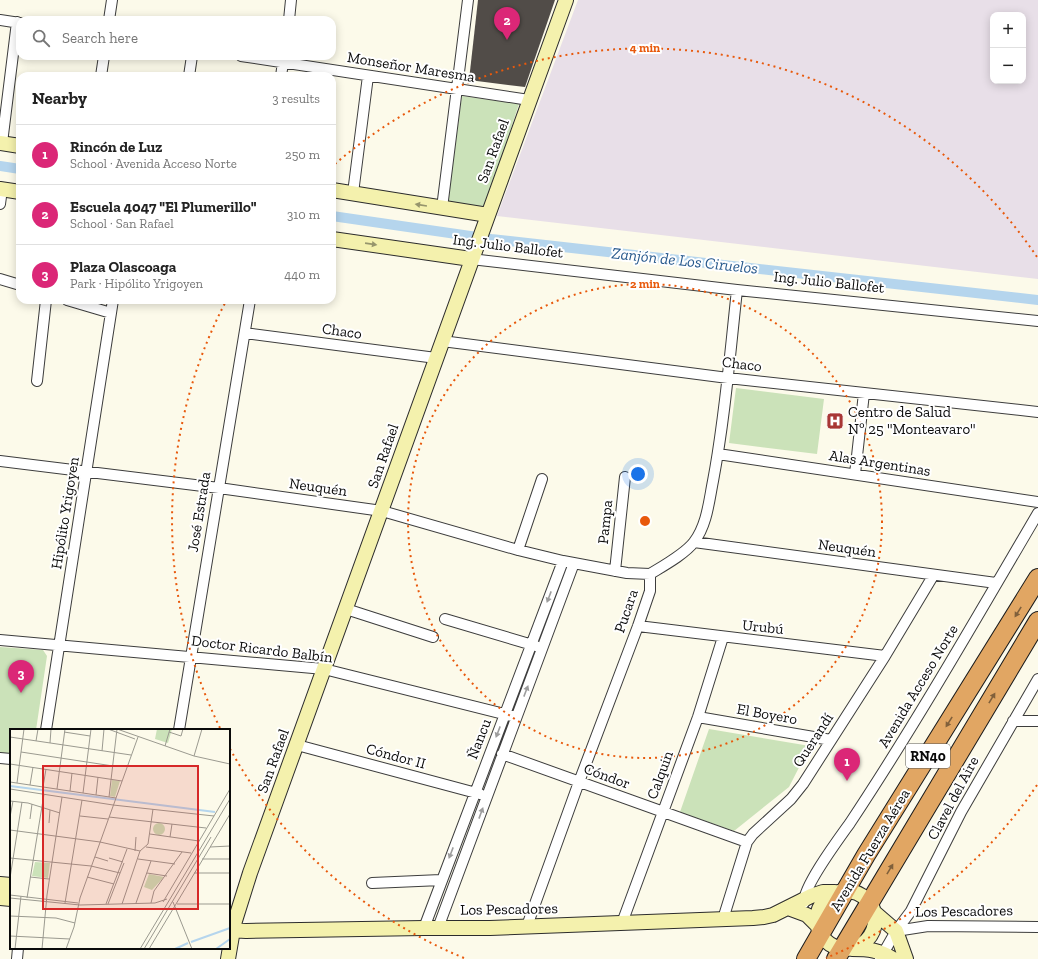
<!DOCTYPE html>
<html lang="en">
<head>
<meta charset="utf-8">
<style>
	:root { --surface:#fff; --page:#f2f2f2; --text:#222; --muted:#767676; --line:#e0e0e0; --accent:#db2777 }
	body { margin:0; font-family:"Zilla Slab",serif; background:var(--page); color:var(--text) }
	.controls { position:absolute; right:12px; top:12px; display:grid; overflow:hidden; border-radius:8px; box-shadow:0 2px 10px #0003 }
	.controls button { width:36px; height:36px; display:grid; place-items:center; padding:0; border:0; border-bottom:1px solid var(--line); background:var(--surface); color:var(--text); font:20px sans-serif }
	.you { position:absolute; left:638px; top:474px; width:14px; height:14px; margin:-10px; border:3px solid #fff; border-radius:50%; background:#1a73e8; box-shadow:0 0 0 6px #1a73e833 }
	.badge { display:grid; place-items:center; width:26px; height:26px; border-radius:50%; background:var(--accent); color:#fff; font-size:13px; font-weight:700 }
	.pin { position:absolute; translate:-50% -33px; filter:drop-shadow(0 1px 2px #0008) }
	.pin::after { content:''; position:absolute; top:21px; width:14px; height:12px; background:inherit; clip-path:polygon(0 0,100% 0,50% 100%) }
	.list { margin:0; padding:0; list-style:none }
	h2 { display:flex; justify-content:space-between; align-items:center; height:52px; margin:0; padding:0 16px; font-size:17px }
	h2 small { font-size:13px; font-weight:400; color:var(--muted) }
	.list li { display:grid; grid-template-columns:26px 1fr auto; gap:12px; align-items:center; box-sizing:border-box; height:60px; padding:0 16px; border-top:1px solid var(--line) }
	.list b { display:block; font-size:15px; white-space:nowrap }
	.list p { margin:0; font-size:13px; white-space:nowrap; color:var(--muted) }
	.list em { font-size:13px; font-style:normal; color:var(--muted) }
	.icon { flex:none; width:22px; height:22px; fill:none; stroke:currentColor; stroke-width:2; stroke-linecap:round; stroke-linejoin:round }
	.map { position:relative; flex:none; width:1038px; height:959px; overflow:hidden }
	.search { position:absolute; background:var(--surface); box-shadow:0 2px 10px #0003; left:16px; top:16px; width:320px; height:44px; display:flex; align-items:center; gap:10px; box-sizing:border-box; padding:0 14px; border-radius:12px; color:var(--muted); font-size:15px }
	.panel { position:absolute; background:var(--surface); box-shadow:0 2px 10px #0003; left:16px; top:72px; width:320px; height:232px; border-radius:12px }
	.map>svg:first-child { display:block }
	.industrial { fill:#e8dfe8; fill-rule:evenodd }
	.green { fill:#cbe2b9 }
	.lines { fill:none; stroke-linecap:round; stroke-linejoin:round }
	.canal { stroke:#b5d5ed; stroke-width:10 }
	.building { fill:#514c48 }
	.street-casing { stroke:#3d3d3d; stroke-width:12 }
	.secondary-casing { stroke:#2c2c2c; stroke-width:16 }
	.highway-casing { stroke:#1b1b1b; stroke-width:20 }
	.street { stroke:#fff; stroke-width:10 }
	.secondary { stroke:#f4f1ad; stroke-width:14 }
	.highway { stroke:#e1a663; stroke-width:18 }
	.oneway { fill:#96956c }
	.oneway2 { fill:#9d9d9d }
	.oneway3 { fill:#80603b }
	.ring { fill:none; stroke:#e8590c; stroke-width:2; stroke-dasharray:2 4 }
	.labels { text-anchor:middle; stroke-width:4; stroke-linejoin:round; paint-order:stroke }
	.shield { fill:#fff; stroke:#545454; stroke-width:1 }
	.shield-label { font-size:14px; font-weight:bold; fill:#0a0a0a }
	.street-label { font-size:15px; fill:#0a0a0a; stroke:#fff }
	.poi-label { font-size:15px; fill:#0a0a0a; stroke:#fff; text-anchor:start }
	.water-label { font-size:16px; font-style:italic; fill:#25578b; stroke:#fff }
	.inset-river { fill:none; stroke:#b5d5ed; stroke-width:2 }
	.inset-road { fill:none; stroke:#9b9a90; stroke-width:1 }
	.view { fill:#d62828; fill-opacity:0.15; stroke:#d62828; stroke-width:2 }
	.inset-edge { fill:none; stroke:#0a0a0a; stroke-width:2 }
	.centre { fill:#e8590c; stroke:#fff; stroke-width:2 }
	.ring-label { font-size:12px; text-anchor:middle; font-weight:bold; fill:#e8590c; stroke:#fff; stroke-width:4; stroke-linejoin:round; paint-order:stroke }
</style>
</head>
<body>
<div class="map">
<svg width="1038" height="959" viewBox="0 0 1038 959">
	<rect width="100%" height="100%" fill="#fcfaea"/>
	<path class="industrial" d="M 578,0 L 1038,0 L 1038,279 L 497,216 ZM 993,15 L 1023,15 L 1023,81 L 993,81 Z"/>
	<path class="green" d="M 462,96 L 519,104 L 485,207 L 448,201 Z
		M 736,388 L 824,399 L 817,454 L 729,443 Z
		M 0,647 L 43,650 L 47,656 L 36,730 L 11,730 L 11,754 L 0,753 Z
		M 709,729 L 810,746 L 789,787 L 734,831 L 680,812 Z"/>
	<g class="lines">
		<path class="canal" d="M 0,166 L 20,169
			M 332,216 L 491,239 L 1038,300"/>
	</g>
	<path class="building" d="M 478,0 L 555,0 L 525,87 L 469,80 Z"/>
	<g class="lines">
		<g class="street-casing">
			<path id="street" d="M 0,20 L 20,23
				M 109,20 L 112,0
				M 289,20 L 291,0
				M 241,56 L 529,100
				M 101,76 L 104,56
				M 189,76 L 192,56
				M 281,76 L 284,56
				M 2,143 L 17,22
				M 353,193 L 368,76
				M 0,204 L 2,189
				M 442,208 L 468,0
				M 471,259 L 737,290 L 1038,321
				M 0,279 L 20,285
				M 67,300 L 111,313
				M 245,333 L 436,358
				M 442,341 L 728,378 L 1038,412
				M 37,381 L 46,300
				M 718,454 L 1038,502
				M 0,461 L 219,488 L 382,511 L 518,550 L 563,561 L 627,573 L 650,574
				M 855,474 L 864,393
				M 694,542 L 996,583
				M 518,550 L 542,479
				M 615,571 L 625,477
				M 650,574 C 663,566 685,554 694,542 C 707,525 709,501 713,481 C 725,418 730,353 737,290
				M 346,609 L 433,637
				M 445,619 L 536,646
				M 638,626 L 885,656
				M 0,640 L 324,669 L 516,717
				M 698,717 L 831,740
				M 1013,721 L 1038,721
				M 46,730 L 113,300
				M 179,730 L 250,300
				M 297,745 L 480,794
				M 502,754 L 747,842
				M 0,758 L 11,759
				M 372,883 L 441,880
				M 804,903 C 802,888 840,837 850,823 C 917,722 977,617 1038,513
				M 723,919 L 747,842 L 753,834 L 791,799 L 803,784 L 885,656 L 933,576
				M 622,923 L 698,717 L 723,637
				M 527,926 L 579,782 L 638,626 L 650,591 L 650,574
				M 424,928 L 563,561
				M 438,928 L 574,563
				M 896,931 L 928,926 L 1038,927
				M 17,959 L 18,948
				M 880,959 L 896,931 L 911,911 L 961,812 L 1038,679"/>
		</g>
		<g class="secondary-casing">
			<path id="secondary" d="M 0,143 L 20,146
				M 0,189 L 20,192
				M 332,190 L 488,215
				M 332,239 L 471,259
				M 0,884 L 11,885
				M817 920a29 29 0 1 1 58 0a29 29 0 1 1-58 0Z
				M 0,898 L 11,899
				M 788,908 L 807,915 L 816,924
				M 874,912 L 896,931 L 906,959
				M 229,930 L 246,931 L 424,928 L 490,928 L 753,918 L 764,917 L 773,915 L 811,896 L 823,892 L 835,892
				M 852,949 C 869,949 879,950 893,959
				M 228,959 L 234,924 L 250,873 L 566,0"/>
		</g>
		<g class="highway-casing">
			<path id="highway" d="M 806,959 L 866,855 L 1038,578
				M 836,959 L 1038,621"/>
		</g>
		<use href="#street" class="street"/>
		<use href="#secondary" class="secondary"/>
		<use href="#highway" class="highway"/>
	</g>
	<defs><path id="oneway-solid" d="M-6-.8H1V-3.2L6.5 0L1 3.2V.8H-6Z"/></defs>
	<g class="oneway">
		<use href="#oneway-solid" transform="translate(421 205) rotate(-171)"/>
		<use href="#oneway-solid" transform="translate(371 244) rotate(8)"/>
	</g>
	<g class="oneway2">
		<use href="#oneway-solid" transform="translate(549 597) rotate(111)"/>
		<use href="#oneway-solid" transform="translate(526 691) rotate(-69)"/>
		<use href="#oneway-solid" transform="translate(498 732) rotate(111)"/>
		<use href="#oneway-solid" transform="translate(481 813) rotate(-70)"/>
		<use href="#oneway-solid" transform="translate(451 853) rotate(111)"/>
	</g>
	<g class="oneway3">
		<use href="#oneway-solid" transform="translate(1018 612) rotate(122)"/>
		<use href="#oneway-solid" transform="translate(992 698) rotate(-59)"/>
		<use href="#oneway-solid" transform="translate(949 722) rotate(122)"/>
		<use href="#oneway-solid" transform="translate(890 869) rotate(-59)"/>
	</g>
	<g class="ring">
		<circle cx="645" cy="521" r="237"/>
		<path d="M1037 785A473 473 0 0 1 826 958M464 958A473 473 0 0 1 229 747M220 728A473 473 0 0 1 225 303M335 164A473 473 0 0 1 1037 257"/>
	</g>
	<defs>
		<g id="hospital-square" transform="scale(0.9)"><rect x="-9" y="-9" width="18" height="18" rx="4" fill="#a83735" stroke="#fff"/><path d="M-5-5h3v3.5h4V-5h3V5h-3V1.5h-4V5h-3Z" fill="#fff"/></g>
	</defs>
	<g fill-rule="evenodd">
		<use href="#hospital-square" x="835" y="421"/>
	</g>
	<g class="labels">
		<rect class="shield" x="906" y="744" width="44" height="24" rx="3"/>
		<g class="shield-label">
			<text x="928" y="761">RN40</text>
		</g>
		<g class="street-label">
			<text transform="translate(411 67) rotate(9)" y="5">Monseñor Maresma</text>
			<text transform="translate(493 151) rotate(-70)" y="5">San Rafael</text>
			<text transform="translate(508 246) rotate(7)" y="5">Ing. Julio Ballofet</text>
			<text transform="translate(829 282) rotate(6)" y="5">Ing. Julio Ballofet</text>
			<text transform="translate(342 331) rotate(8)" y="5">Chaco</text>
			<text transform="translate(742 364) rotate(7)" y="5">Chaco</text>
			<text transform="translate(383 456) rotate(-71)" y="5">San Rafael</text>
			<text transform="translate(880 463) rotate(9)" y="5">Alas Argentinas</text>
			<text transform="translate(318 487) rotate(8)" y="5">Neuquén</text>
			<text transform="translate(199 512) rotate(-81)" y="5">José Estrada</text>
			<text transform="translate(65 513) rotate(-81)" y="5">Hipólito Yrigoyen</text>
			<text transform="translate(605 522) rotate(-84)" y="5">Pampa</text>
			<text transform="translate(847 548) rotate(8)" y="5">Neuquén</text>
			<text transform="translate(626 611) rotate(-71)" y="5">Pucara</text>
			<text transform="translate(763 627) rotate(6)" y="5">Urubú</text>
			<text transform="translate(262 649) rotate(7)" y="5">Doctor Ricardo Balbín</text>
			<text transform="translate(918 686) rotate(-59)" y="5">Avenida Acceso Norte</text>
			<text transform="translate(767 714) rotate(10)" y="5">El Boyero</text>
			<text transform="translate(479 739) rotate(-69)" y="5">Ñancu</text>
			<text transform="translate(813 740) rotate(-57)" y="5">Querandí</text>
			<text transform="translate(396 756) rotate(15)" y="5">Cóndor II</text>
			<text transform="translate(273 761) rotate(-70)" y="5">San Rafael</text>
			<text transform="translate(660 775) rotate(-70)" y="5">Calquin</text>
			<text transform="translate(607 776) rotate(20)" y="5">Cóndor</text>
			<text transform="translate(953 798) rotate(-62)" y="5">Clavel del Aire</text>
			<text transform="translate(870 850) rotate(-59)" y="5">Avenida Fuerza Aérea</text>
			<text transform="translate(509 909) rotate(-1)" y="5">Los Pescadores</text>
			<text transform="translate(964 911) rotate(-1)" y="5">Los Pescadores</text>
		</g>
		<g class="poi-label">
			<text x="848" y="417">Centro de Salud<tspan x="848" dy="17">Nº 25 "Monteavaro"</tspan></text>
		</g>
		<g class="water-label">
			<text transform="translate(685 260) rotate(6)" y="6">Zanjón de Los Ciruelos</text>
		</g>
	</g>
	<g transform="translate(10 729)">
		<rect width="220" height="220" fill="#fcfaea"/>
		<path d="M 147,0 L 162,0 L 158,14 L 145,10 ZM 102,51 L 110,52 L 105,68 L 100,67 ZM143 100a6 6 0 1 1 12 0a6 6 0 1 1-12 0ZM 25,133 L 40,134 L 38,149 L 22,147 ZM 139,145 L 154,148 L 142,161 L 134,158 Z" fill="#cbe2b9"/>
		<path class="inset-river" d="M 0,57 L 205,83M 181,213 L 220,199M 165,220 L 178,214M 206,220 L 220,210"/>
		<path class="inset-road" d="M 98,0 L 125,10M 107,0 L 184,27 L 220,35M 54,3 L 80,7M 159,3 L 171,7 L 173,0M 0,8 L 121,26M 26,12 L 28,0M 40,14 L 41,0M 155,17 L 160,0M 92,22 L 94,0M 11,23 L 103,37M 184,27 L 192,0M 0,35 L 112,52M 0,53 L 106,69M 7,54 L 14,0M 20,56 L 23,38M 33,58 L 36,40M 0,60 L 103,76 L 204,87M 47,60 L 55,0M 60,62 L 62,44M 73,64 L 81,0M 86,66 L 88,48M 99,68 L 107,0M 0,72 L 18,74 L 50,84M 70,87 L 98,90M 0,88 L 3,72M 99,88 L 196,99M 20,90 L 22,75M 39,94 L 40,81M 0,101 L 90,113 L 130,122M 140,105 L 189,112M 160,108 L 162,95M 136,118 L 181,124M 200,118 L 220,117M 125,122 L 126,108M 85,128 L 98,132M 0,129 L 81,137 L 110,144M 99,129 L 113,133M 128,130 L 165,135M 192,130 L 220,130M 137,144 L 157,147M 184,144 L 220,144M 20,148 L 39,150M 77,148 L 104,155M 0,149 L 12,73M 0,166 L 68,174M 0,169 L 70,176 L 145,174 L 157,170M 17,169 L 34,65M 153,173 L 220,60M 163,173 L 182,220M 55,174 L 72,71M 126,174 L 141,132M 141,174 L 144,162 L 172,123M 96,175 L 117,120M 98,175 L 114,134M 112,175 L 130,122 L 138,115 L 143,80M 167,175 L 220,175M 0,187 L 46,189 L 65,194M 0,207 L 60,210M 5,220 L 11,167M 32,220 L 37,166 L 52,68M 56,220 L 64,198 L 70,169 L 128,8M 130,220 L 220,70M 134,220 L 201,108M 139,220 L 220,85"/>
		<path class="view" d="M 33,37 L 188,37 L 188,180 L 33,180 Z"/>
		<rect width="220" height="220" class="inset-edge"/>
	</g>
	<circle cx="645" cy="521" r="6" class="centre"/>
	<g class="ring-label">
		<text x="645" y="52">4 min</text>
		<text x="645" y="288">2 min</text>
	</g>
</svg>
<div class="controls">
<button>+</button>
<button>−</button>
</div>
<div class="you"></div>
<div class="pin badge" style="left:847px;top:781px">1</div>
<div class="pin badge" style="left:507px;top:40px">2</div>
<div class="pin badge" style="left:21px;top:693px">3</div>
<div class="search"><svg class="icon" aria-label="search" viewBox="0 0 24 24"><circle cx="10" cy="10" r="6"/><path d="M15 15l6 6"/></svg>Search here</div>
<section class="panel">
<h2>Nearby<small>3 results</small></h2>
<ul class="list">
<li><span class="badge">1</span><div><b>Rincón de Luz</b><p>School · Avenida Acceso Norte</p></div><em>250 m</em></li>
<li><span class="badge">2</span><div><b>Escuela 4047 &quot;El Plumerillo&quot;</b><p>School · San Rafael</p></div><em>310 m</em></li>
<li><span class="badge">3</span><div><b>Plaza Olascoaga</b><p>Park · Hipólito Yrigoyen</p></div><em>440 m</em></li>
</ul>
</section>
</div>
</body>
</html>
